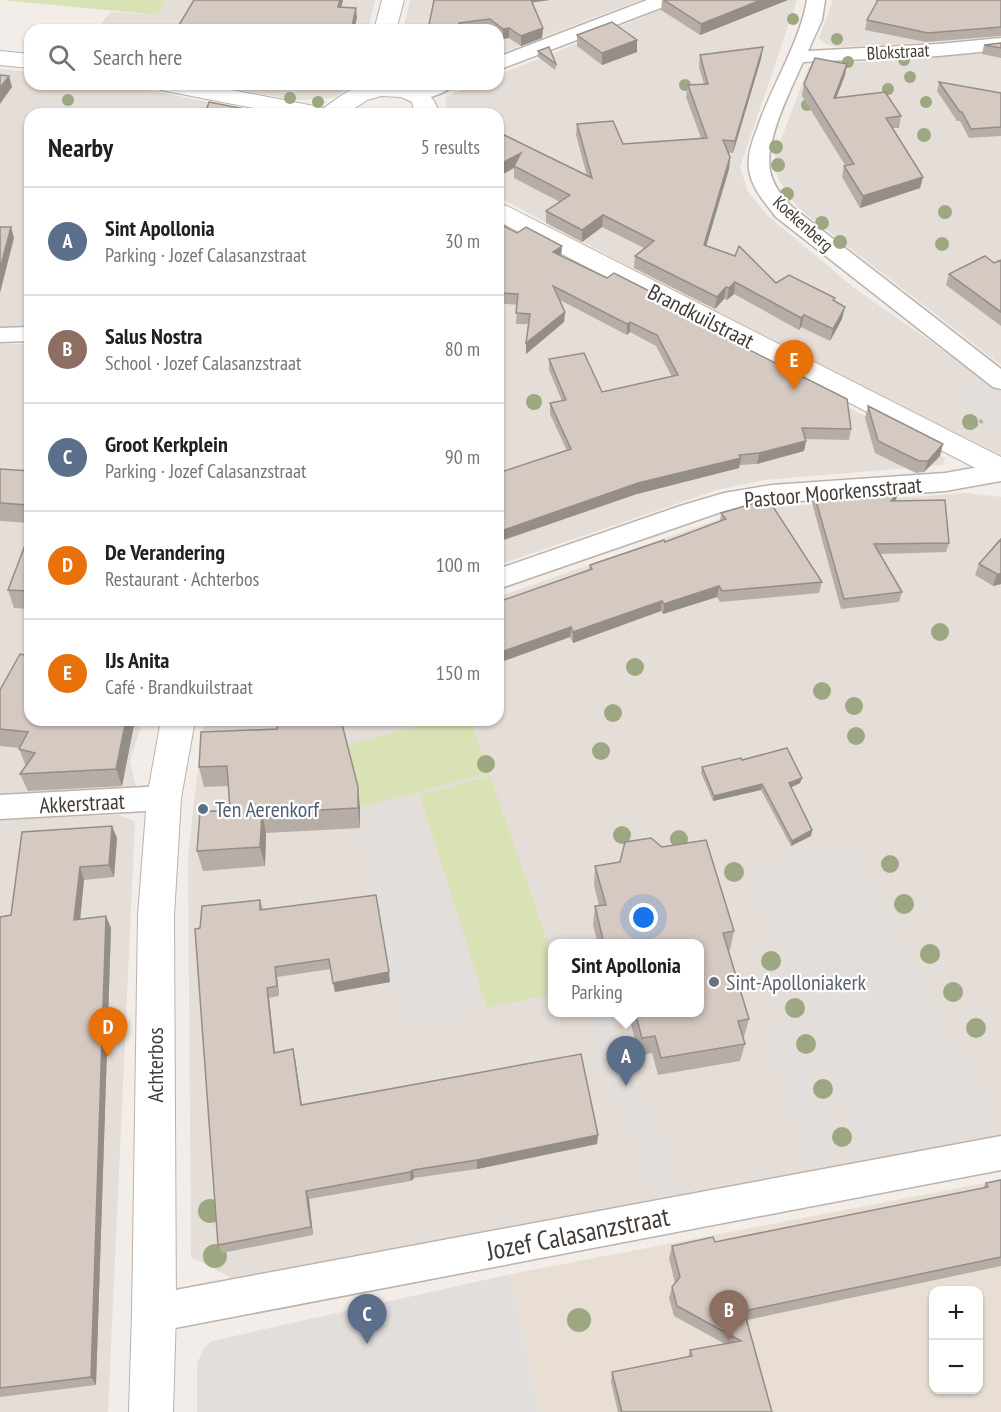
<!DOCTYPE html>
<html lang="en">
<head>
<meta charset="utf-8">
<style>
	:root { --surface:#fff; --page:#f6f6f6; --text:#202124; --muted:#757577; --line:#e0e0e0; --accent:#e22f3e }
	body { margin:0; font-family:"PT Sans Narrow",sans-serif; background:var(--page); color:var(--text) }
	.controls { position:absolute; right:18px; bottom:18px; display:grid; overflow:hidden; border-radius:12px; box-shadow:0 2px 4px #0004 }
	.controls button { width:54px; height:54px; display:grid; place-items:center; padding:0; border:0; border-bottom:2px solid var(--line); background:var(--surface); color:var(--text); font:30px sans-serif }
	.you { position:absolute; left:644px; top:918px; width:21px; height:21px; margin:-15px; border:4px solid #fff; border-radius:50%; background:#1a73e8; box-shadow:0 0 0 9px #1a73e833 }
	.badge { display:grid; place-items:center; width:39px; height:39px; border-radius:50%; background:var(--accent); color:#fff; font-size:20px; font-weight:700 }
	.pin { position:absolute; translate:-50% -50px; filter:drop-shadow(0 2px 3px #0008) }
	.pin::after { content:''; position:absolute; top:32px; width:21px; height:18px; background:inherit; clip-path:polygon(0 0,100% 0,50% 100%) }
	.popup { position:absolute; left:548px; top:939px; width:156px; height:78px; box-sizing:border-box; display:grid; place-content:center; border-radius:12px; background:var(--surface); filter:drop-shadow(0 2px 4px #0005); font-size:20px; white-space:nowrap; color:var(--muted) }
	.popup b { font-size:22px; color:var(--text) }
	.popup::after { content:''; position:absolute; left:50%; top:100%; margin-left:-12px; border:12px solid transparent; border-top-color:var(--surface) }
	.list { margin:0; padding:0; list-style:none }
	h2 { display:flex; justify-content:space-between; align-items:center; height:78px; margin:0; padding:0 24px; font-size:26px }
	h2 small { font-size:20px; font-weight:400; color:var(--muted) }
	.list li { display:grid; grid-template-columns:39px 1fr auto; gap:18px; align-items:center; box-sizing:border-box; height:108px; padding:0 24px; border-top:2px solid var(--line) }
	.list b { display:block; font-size:22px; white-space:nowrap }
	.list p { margin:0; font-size:20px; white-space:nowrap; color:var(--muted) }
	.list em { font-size:20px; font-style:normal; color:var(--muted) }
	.icon { flex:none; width:33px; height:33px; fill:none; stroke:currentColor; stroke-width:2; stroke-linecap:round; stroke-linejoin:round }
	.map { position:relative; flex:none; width:1001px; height:1412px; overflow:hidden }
	.search { position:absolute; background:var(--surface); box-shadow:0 2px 4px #0004; left:24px; top:24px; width:480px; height:66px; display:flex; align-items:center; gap:15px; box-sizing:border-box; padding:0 21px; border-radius:18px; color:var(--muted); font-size:22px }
	.panel { position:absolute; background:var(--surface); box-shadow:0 2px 4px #0004; left:24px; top:108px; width:480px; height:618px; border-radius:18px }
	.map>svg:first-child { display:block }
	.residential { fill:#e5ddd7; fill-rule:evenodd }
	.education { fill:#e9ded3; fill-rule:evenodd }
	.green { fill:#d8e2b5 }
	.parking { fill:#e1dedc }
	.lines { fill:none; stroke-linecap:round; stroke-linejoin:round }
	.minor-casing { stroke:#bcb2ac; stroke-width:3 }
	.tertiary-casing { stroke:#bcb2ac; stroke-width:2 }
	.path { stroke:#bcab9e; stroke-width:4; stroke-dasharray:3 3; stroke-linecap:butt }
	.minor { fill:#fff; fill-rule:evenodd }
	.tertiary { fill:#fff; fill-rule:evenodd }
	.tree { fill:#9da883 }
	.wall { fill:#b7ada7 }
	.shaded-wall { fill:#958d88 }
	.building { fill:#d5c9c2; stroke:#958d88; stroke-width:1.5 }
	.service-dot { fill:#5c6f8a; stroke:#fff; stroke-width:2 }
	.worship-dot { fill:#6b7280; stroke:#fff; stroke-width:2 }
	.labels { text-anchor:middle; stroke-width:4.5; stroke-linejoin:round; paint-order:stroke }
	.far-street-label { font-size:18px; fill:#443c37; stroke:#fff }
	.street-label { font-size:22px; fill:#443c37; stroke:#fff }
	.service-label { font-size:22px; fill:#4e5e75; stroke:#fff; text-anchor:start }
	.worship-label { font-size:22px; fill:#5b616d; stroke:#fff; text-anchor:start }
	.near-street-label { font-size:27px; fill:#443c37; stroke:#fff }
</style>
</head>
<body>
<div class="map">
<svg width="1001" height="1412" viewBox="0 0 1001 1412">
	<rect width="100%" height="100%" fill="#f2ede8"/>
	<path class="residential" d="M 165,0 L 375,0 L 368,30 L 95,30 L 111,12 L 158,15 Z
		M 410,0 L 640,0 L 498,54 L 498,30 L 403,30 Z
		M 686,0 L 797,0 L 740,167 L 748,192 L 768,216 L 853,287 L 1001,391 L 1001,457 L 759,335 L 498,197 L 498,114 L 443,114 L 447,107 L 445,97 L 476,84 L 498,84 L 498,75 Z
		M 833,0 L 1001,0 L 1001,36 L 938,42 L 836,47 L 824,43 L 819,38 Z
		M 1001,52 L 1001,365 L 797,207 L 779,180 L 774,166 L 775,155 L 809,66 Z
		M 0,69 L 30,72 L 30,84 L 121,84 L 264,114 L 30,114 L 30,326 L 0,327 Z
		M 205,84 L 353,84 L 333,98 L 295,100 Z
		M 498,224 L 945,458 L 943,465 L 764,480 L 717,490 L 498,565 Z
		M 0,344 L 30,344 L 30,720 L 143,720 L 130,761 L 137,791 L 0,798 Z
		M 966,493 L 1001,497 L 1001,1135 L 231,1278 L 191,1257 L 188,856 L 203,725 L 206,720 L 498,720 L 498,597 L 748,509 ZM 552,944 L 700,944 L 700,1012 L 552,1012 Z
		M 119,815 L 135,822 L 108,1412 L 0,1412 L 0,819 Z"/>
	<path class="education" d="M 1001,1180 L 1001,1412 L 540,1412 L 511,1274 ZM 934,1290 L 978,1290 L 978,1390 L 934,1390 Z"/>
	<path class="green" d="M 2,0 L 165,0 L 158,15 Z
		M 444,720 L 470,720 L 490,773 L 360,807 L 345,745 Z
		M 490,776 L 552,954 L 552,994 L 487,1008 L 420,795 Z"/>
	<path class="parking" d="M 979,387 L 1001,404 L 1001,437 L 977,413 L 957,400 Z
		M 412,799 L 482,1008 L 402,1022 L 362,835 L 363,811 Z
		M 851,842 L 997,1130 L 863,1157 L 749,869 Z
		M 587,1013 L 610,1013 L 677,1188 L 656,1194 Z
		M 792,1030 L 836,1161 L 813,1165 L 770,1034 Z
		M 511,1274 L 540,1412 L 197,1412 L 197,1363 L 205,1347 L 212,1341 Z"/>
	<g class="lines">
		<g class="minor-casing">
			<path id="minor" d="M 647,0 L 673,0 L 671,4 L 498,70 L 498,57 Z
				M 807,0 L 825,0 L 822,20 L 808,51 L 938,44 L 1001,38 L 1001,50 L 938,56 L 803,62 C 791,89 764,142 770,171 C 773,185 782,197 792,207 L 1001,369 L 1001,389 L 993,387 L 776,217 C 765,203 751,187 749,169 C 747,156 752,141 757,129 C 771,87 800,42 807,0 Z
				M 426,84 L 454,84 C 446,94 421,102 409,99 L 406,95 L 409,91 Z
				M 30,327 L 30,341 L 0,342 L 0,328 Z
				M 1001,463 L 1001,481 L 945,491 L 772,503 L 724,511 L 498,589 L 498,569 L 680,506 L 724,493 L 772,485 L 945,473 Z
				M 164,786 L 175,789 L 179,798 L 175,807 L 164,810 L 0,819 L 0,795 Z
				M 1001,1136 L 1001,1170 L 154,1332 L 141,1326 L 135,1313 L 141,1300 L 154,1294 Z"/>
		</g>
		<g class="tertiary-casing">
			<path id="tertiary" d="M 382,0 L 404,0 L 396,30 L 374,30 Z
				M 0,51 L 30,54 L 30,68 L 0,65 Z
				M 155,84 L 201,84 L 324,108 C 334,101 344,92 356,88 C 383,78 433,79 439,114 L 415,114 L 412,102 L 401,97 L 381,96 L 367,100 L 346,114 L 284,114 L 166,91 L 158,89 Z
				M 498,204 L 507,206 L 1001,457 L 1001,479 L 991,476 L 498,221 Z
				M 161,720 L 195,720 L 181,798 L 174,916 L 176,1313 L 173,1412 L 129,1412 L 132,1313 L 138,916 L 147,798 Z"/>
		</g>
		<path class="path" d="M 975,426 L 984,419"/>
		<use href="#minor" class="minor"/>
		<use href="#tertiary" class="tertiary"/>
	</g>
	<g class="tree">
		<circle cx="793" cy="19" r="6"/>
		<circle cx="837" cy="39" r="6"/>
		<circle cx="904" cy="60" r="6"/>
		<circle cx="848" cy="62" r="6"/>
		<circle cx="910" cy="77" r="6"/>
		<circle cx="685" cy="85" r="6"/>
		<circle cx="888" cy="89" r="6"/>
		<circle cx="290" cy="98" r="6"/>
		<circle cx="68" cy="100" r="6"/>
		<circle cx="318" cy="102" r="6"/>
		<circle cx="926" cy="102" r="6"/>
		<circle cx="807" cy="105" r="6"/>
		<circle cx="924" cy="135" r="7"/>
		<circle cx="776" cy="147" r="7"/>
		<circle cx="778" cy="165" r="7"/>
		<circle cx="787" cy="194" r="7"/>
		<circle cx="945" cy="212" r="7"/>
		<circle cx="822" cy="223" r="7"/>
		<circle cx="840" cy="242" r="7"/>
		<circle cx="942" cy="244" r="7"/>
		<circle cx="534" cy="402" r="8"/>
		<circle cx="970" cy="422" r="8"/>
		<circle cx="940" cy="632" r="9"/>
		<circle cx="635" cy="667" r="9"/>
		<circle cx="822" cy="691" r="9"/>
		<circle cx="854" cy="706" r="9"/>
		<circle cx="613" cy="713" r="9"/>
		<circle cx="856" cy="736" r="9"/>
		<circle cx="601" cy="751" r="9"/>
		<circle cx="486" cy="764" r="9"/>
		<circle cx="622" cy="835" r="9"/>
		<circle cx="679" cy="839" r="9"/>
		<circle cx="890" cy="864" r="9"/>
		<circle cx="734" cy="872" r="10"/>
		<circle cx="904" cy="904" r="10"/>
		<circle cx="930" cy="954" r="10"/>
		<circle cx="771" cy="961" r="10"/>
		<circle cx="953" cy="992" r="10"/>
		<circle cx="795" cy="1008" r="10"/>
		<circle cx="976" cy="1028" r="10"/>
		<circle cx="806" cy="1044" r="10"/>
		<circle cx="823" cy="1089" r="10"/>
		<circle cx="842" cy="1137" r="10"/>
		<circle cx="210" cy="1211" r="12"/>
		<circle cx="215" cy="1256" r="12"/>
		<circle cx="579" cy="1320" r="12"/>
	</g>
	<path class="wall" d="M 434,0 L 550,0 L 532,2 L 543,28 L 542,38 L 521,46 L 509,38 L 503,39 L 498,35 L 498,30 L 428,30 Z
		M 662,0 L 788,0 L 700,35 L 661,10 Z
		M 876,0 L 1001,0 L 1001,36 L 926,42 L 865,30 L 867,20 L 877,3 Z
		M 577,35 L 637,52 L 602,65 L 577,46 Z
		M 1001,43 L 1001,58 L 982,54 L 984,45 Z
		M 763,47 L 761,59 L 733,153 L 728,153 L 730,157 L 729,169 L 706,246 L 776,283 L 835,301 L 842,319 L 830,341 L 801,327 L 799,330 L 734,294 L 727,300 L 724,299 L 715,309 L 634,268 L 635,256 L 644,248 L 602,227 L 582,242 L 546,223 L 546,211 L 560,202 L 514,178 L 514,168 L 498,137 L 587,176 L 576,135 L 577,124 L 623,144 L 701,138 L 686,97 L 688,85 L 704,84 L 699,67 L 700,55 Z
		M 538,51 L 556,64 L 555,70 L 538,57 Z
		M 847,64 L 845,75 L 836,98 L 901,116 L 899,128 L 893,128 L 923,177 L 920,188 L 860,208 L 842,177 L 844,166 L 845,165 L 802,96 L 804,84 Z
		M 939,82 L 1001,93 L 1001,136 L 969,138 L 960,121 L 957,121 L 937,91 Z
		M 311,84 L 330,84 L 329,86 Z
		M 498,223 L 517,233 L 562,246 L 561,256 L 696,323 L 851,429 L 849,440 L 806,439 L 806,441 L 804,451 L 757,464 L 740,465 L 739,468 L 637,494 L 567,451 L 550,414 L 550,403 L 562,401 L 549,370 L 549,359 L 602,392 L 672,377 L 656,346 L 630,332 L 627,335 L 560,300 L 565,312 L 564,322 L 526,354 L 526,343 L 528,324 L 516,324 L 517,305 L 498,303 Z
		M 1001,260 L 1001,326 L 946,285 L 949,274 L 994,263 Z
		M 868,406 L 940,456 L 924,472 L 916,473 L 875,453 L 865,418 Z
		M 0,469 L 30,471 L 30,524 L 30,523 L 0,521 Z
		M 814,494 L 949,543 L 946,552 L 880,554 L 902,592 L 899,602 L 841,609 L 812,503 Z
		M 721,513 L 822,582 L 819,593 L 720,602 L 717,597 L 663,614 L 661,611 L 573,643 L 570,637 L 498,663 L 589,569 L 590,565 L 665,542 L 720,521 Z
		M 30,532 L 30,609 L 14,608 L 8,590 Z
		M 1001,539 L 1001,584 L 993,586 L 975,575 L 979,564 Z
		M 29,656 L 30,720 L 135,720 L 122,786 L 28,791 L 20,774 L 26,766 L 19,749 L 19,748 L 0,746 L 0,690 Z
		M 201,732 L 360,807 L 360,828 L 266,833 L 265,866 L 203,871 L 197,851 L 230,810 L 228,786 L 204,787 L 199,767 Z
		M 742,760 L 802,778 L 800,783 L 791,787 L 812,830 L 811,836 L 791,846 L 761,790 L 713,801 L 701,773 L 702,767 Z
		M 117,838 L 114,877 L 84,880 L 80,919 L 111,928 L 96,1385 L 0,1397 L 0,917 L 11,915 Z
		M 595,866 L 734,931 L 730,950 L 728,950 L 749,1019 L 744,1037 L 743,1037 L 745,1044 L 740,1061 L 658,1075 L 652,1053 L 639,1056 L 628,1012 L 699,1012 L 699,944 L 598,944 L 593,925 L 595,906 L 599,906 L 594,885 Z
		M 260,900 L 263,909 L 390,982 L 335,992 L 331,969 L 277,977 L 279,996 L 269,998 L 275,1052 L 293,1049 L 295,1058 L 302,1105 L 598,1135 L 597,1144 L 477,1169 L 414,1178 L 411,1181 L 309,1199 L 313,1235 L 222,1253 L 218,1245 Z
		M 1001,1179 L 1001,1266 L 747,1320 L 772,1412 L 618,1412 L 611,1382 L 612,1372 L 688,1357 L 690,1350 L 725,1344 L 674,1316 L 669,1298 L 672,1287 L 675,1283 L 669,1258 L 672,1246 L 715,1242 L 983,1188 L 986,1183 Z"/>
	<path class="shaded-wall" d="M 340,0 L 343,0 L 339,18 L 338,7 Z
		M 528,0 L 550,0 L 528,3 Z
		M 761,0 L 788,0 L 700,35 L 701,24 Z
		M 356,8 L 357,18 L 354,30 L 351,30 Z
		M 509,28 L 509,38 L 503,39 L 503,29 Z
		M 543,28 L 542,38 L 521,46 L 521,36 Z
		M 637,40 L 637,52 L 602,65 L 602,53 Z
		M 763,47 L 761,59 L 733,153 L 735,141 Z
		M 847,64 L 845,75 L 832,109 L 834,98 Z
		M 9,76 L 12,87 L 0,104 L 0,88 Z
		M 521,153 L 514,166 L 514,168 L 498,177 L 498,165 Z
		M 730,157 L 729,169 L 703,257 L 704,245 Z
		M 923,177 L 920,188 L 860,208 L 863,196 Z
		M 603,215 L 602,227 L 582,242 L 582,230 Z
		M 11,227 L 14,238 L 0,293 L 0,269 Z
		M 562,246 L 561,256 L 553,252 Z
		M 735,282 L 734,294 L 727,300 L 729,288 Z
		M 726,287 L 724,299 L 715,309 L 717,297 Z
		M 845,307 L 842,319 L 830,341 L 833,329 Z
		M 565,312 L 564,322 L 526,354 L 526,343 Z
		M 697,315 L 695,326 L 690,320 Z
		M 804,315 L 801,327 L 799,330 L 801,318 Z
		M 630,322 L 630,332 L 627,335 L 627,324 Z
		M 806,441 L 804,451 L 757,464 L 759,453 Z
		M 943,444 L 940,456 L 924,472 L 928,461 Z
		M 741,458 L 739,468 L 637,494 L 498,542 L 498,532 L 638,483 Z
		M 898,493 L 895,503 L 891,501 Z
		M 997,574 L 1001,574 L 1001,584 L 993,586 Z
		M 719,586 L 717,597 L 663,614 L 664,604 Z
		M 662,601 L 661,611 L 573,643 L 573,632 Z
		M 571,627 L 570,637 L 498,663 L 498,653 Z
		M 126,720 L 135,720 L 122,786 L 116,769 Z
		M 802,778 L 800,783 L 788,789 L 789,783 Z
		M 762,784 L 761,790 L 713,801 L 714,796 Z
		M 358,787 L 360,807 L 360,828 L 358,808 Z
		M 262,813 L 266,833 L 265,866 L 260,847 Z
		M 112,826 L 117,838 L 114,877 L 109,865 Z
		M 812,830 L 811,836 L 791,846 L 792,841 Z
		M 80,867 L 84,880 L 79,931 L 74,920 Z
		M 106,916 L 111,928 L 96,1385 L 91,1377 Z
		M 275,967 L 277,977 L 279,996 L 277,986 Z
		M 389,972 L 390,982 L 335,992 L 333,983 Z
		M 267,988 L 269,998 L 276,1062 L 274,1053 Z
		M 293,1049 L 295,1058 L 303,1114 L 301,1105 Z
		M 598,1135 L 597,1144 L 477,1169 L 477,1160 Z
		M 413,1170 L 414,1178 L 411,1181 L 410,1172 Z
		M 306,1191 L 309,1199 L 313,1235 L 311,1227 Z"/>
	<path class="building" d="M 194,0 L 340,0 L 338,7 L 356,8 L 351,30 L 176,30 Z
		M 434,0 L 531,0 L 543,28 L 521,36 L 509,28 L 503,29 L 490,19 L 459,23 L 458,30 L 428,30 Z
		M 664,0 L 761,0 L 701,24 Z
		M 878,0 L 1001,0 L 1001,27 L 928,33 L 867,20 Z
		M 612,22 L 637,40 L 602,53 L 577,35 Z
		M 1001,43 L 1001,48 L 984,45 Z
		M 549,47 L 556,64 L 538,51 Z
		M 763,47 L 735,141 L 723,140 L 730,157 L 704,245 L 735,256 L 739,246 L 776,283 L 789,275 L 835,298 L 833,300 L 845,307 L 833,329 L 804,315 L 801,318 L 735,282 L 729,288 L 726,287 L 717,297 L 635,256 L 654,241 L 603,215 L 582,230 L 546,211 L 570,195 L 514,166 L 521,153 L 498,165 L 498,137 L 502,134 L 592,178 L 577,124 L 613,121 L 623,144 L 707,138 L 688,85 L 708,84 L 700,55 Z
		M 815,58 L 847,64 L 834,98 L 885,92 L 901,116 L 886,118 L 923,177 L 863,196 L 844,166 L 854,164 L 804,84 Z
		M 0,75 L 9,76 L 0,88 Z
		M 939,82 L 1001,93 L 1001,127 L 971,129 L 962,112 L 960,112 Z
		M 209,102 L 270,114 L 205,114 Z
		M 498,223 L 517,233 L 526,227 L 562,246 L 553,252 L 607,278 L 614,273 L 697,315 L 690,320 L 847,399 L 851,429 L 802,428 L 806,441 L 759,453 L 739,455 L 741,458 L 638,483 L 498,532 L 498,473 L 571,449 L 550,403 L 566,400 L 549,359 L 584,353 L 602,392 L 678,375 L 657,335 L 630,322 L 627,324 L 553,286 L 565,312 L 526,343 L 530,314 L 516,313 L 518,294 L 498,293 Z
		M 0,227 L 11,227 L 0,269 Z
		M 985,256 L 994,263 L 1001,260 L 1001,312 L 949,274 Z
		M 868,406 L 943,444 L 928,461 L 919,461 L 878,441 Z
		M 0,469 L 30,471 L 30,510 L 25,510 L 27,505 L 0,503 Z
		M 898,493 L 891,501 L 945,500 L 949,543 L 874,544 L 902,592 L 844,599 L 814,494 Z
		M 768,499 L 822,582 L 722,591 L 719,586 L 664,604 L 662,601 L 573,632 L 571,627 L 498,653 L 498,602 L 592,569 L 590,565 L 664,540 L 665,542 L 726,519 L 721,513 Z
		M 30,532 L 30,591 L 8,590 Z
		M 1001,539 L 1001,574 L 997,574 L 979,564 Z
		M 20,654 L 29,656 L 30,654 L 30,720 L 126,720 L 116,769 L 20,774 L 35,753 L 19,749 L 28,732 L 0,729 L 0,690 Z
		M 278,720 L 329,720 L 330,725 L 342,724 L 358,787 L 358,808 L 262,813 L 260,847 L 197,851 L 200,812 L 230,810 L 227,766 L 199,767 L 201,732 L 277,729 Z
		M 787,748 L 802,778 L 789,783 L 812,830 L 792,841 L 762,784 L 714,796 L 702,767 L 741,758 L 742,760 Z
		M 112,826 L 109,865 L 80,867 L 74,920 L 106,916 L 91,1377 L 0,1388 L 0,917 L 11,915 L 22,832 Z
		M 651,838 L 662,847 L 706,840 L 734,931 L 723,933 L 749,1019 L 738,1021 L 745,1044 L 661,1058 L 655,1036 L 642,1038 L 635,1012 L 699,1012 L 699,944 L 604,944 L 595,906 L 606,905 L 595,866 L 620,862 L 625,842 Z
		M 376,895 L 389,972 L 333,983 L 329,959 L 275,967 L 277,986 L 267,988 L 274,1053 L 293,1049 L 301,1105 L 581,1054 L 598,1135 L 477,1160 L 413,1170 L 410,1172 L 306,1191 L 311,1227 L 218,1245 L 195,929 L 200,928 L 202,906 L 260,900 L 260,910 Z
		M 1001,1180 L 1001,1257 L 744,1311 L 772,1412 L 622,1412 L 612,1372 L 692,1356 L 690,1350 L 741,1341 L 677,1306 L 672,1287 L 680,1277 L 672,1246 L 713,1237 L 715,1242 L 988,1187 L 986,1183 Z"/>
	<circle class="service-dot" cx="203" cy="809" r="6"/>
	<circle class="worship-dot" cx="714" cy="982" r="6"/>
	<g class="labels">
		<g class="far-street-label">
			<text transform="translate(898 52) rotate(-3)" y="6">Blokstraat</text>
			<text transform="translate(803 224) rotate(42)" y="6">Koekenberg</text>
		</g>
		<g class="street-label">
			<text transform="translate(701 316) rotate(27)" y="8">Brandkuilstraat</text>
			<text transform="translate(833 492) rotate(-5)" y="8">Pastoor Moorkensstraat</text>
			<text transform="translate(82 803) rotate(-3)" y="8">Akkerstraat</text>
			<text transform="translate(155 1065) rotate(-90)" y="8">Achterbos</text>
		</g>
		<g class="service-label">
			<text x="215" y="817">Ten Aerenkorf</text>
		</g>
		<g class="worship-label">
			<text x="726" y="990">Sint-Apolloniakerk</text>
		</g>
		<g class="near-street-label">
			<text transform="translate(578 1234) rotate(-11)" y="9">Jozef Calasanzstraat</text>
		</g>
	</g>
</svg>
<div class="controls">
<button>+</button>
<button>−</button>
</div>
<div class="you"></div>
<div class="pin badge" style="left:626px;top:1086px;background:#5c6f8a">A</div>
<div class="popup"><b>Sint Apollonia</b>Parking</div>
<div class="pin badge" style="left:729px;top:1340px;background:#8d6e63">B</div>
<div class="pin badge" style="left:367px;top:1344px;background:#5c6f8a">C</div>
<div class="pin badge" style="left:108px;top:1057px;background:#e8710a">D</div>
<div class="pin badge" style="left:794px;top:390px;background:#e8710a">E</div>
<div class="search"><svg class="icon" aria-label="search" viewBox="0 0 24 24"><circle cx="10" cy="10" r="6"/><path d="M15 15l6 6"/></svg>Search here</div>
<section class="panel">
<h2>Nearby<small>5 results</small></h2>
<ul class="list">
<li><span class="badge" style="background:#5c6f8a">A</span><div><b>Sint Apollonia</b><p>Parking · Jozef Calasanzstraat</p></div><em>30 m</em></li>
<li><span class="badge" style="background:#8d6e63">B</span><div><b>Salus Nostra</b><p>School · Jozef Calasanzstraat</p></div><em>80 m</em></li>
<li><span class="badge" style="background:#5c6f8a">C</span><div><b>Groot Kerkplein</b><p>Parking · Jozef Calasanzstraat</p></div><em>90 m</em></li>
<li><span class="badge" style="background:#e8710a">D</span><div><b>De Verandering</b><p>Restaurant · Achterbos</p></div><em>100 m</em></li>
<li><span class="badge" style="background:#e8710a">E</span><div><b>IJs Anita</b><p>Café · Brandkuilstraat</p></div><em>150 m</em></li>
</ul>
</section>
</div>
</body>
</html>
